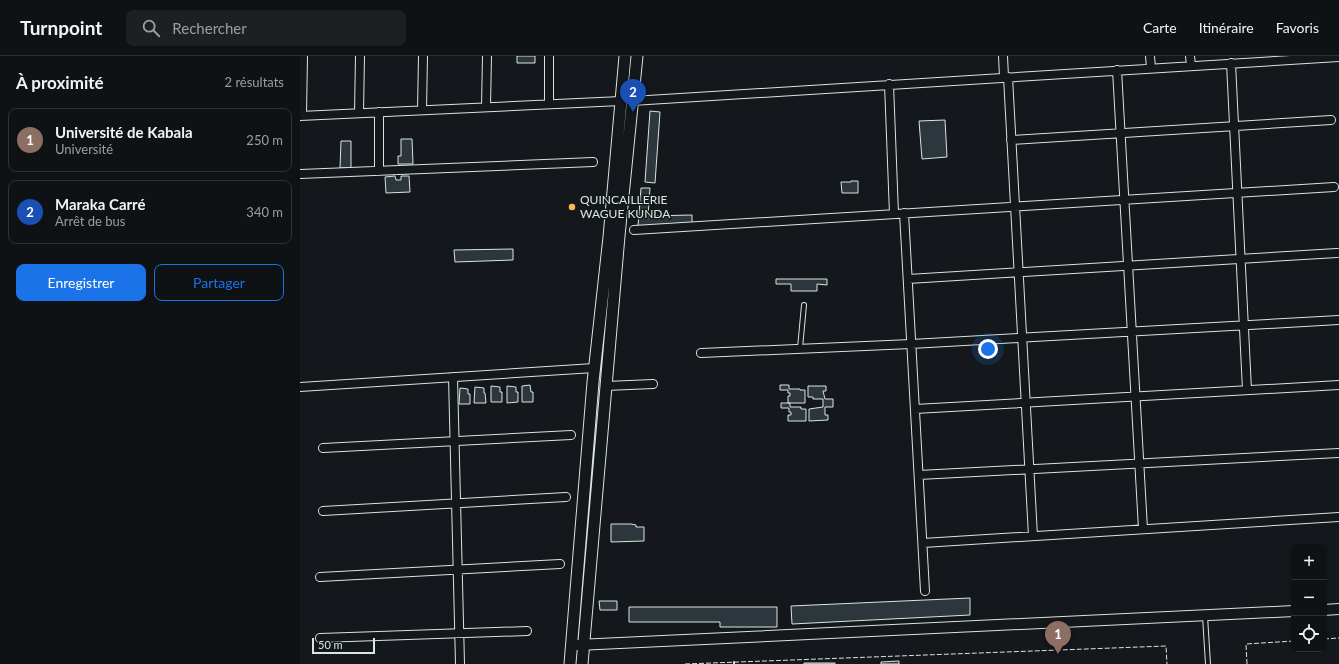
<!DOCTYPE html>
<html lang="fr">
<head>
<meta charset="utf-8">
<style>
	:root { --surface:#0f1215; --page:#1d2022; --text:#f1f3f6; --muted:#9b9ea0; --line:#2f3234; --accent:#1a73e8 }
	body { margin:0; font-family:Lato,sans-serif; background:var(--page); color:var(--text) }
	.controls { position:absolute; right:12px; bottom:12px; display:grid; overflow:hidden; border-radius:8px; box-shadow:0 1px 3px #0004 }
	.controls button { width:36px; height:36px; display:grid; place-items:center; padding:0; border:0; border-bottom:1px solid var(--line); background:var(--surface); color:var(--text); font:20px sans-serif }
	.scale { position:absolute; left:12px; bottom:10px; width:63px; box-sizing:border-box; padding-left:4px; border:2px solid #d8e6dc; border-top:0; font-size:11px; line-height:14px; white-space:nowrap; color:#d8e6dc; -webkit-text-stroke:3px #14181c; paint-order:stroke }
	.you { position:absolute; left:688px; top:293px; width:14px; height:14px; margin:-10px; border:3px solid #fff; border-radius:50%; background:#1a73e8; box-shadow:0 0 0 6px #1a73e833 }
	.badge { display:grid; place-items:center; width:26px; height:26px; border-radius:50%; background:var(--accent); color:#fff; font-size:13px; font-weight:700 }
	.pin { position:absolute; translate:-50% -33px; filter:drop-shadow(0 1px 2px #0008) }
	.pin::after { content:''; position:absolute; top:21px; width:14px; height:12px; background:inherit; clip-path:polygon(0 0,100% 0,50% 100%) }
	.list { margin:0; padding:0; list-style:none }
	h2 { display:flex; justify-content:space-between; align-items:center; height:52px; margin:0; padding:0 16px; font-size:17px }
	h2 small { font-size:13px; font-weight:400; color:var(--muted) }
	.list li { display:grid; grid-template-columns:26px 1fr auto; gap:12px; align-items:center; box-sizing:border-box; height:64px; margin:0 8px 8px; padding:0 8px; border:1px solid var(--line); border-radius:8px }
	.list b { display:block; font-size:15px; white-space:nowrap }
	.list p { margin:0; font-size:13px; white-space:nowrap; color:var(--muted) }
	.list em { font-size:13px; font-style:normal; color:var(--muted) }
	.actions { display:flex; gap:8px; padding:12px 16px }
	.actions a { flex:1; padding:9px 0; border:1px solid var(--accent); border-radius:8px; text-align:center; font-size:14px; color:var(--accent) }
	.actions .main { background:var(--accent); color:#fff }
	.icon { flex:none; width:22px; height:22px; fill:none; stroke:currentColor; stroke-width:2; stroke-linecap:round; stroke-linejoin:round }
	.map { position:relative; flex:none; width:1039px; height:608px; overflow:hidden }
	header { display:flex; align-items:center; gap:24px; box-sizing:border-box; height:56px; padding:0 20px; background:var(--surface); border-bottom:1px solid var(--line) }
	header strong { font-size:19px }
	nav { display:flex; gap:22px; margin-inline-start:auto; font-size:14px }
	.search { width:280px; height:36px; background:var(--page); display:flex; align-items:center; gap:10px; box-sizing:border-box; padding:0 14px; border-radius:8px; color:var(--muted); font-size:15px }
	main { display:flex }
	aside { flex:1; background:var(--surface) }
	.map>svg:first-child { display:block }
	.building { fill:#2c363c; stroke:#d8e6dc }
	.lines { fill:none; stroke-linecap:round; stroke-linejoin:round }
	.service-casing { stroke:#d8e6dc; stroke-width:6 }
	.minor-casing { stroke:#d8e6dc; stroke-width:10 }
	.tertiary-casing { stroke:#d8e6dc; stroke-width:12 }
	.secondary-casing { stroke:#d8e6dc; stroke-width:13 }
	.service { stroke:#14181c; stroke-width:4 }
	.minor { stroke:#14181c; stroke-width:8 }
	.tertiary { stroke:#14181c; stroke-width:10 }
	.secondary { stroke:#14181c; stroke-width:11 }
	.fence { stroke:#d8e6dc; stroke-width:1; stroke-dasharray:5 2; stroke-linecap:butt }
	.wall { stroke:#d8e6dc; stroke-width:2 }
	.poi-dot { fill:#ffb74d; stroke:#14181c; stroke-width:1.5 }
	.labels { text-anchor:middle; stroke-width:3; stroke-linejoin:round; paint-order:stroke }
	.poi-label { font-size:12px; fill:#d8e6dc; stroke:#14181c; text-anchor:start }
</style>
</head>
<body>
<header>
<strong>Turnpoint</strong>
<div class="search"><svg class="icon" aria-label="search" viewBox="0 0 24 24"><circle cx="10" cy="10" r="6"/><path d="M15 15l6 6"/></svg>Rechercher</div>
<nav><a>Carte</a><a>Itinéraire</a><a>Favoris</a></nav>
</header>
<main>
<aside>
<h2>À proximité<small>2 résultats</small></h2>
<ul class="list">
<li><span class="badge" style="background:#8d6e63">1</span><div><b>Université de Kabala</b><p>Université</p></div><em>250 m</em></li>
<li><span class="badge" style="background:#1a4fb4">2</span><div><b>Maraka Carré</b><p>Arrêt de bus</p></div><em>340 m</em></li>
</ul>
<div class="actions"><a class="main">Enregistrer</a><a>Partager</a></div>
</aside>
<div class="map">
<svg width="1039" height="608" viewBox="0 0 1039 608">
	<rect width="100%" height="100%" fill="#14181c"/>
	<path class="building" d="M 217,0 L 235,0 L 235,7 L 217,7 Z
		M 350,55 L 360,56 L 355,127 L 345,126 Z
		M 645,64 L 647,101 L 622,103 L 619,65 Z
		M 101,83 L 112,83 L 113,108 L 98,108 L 98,100 L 101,100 Z
		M 41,85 L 51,85 L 51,112 L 40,112 Z
		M 95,120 L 96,124 L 101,124 L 101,120 L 109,120 L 110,136 L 86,137 L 85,121 Z
		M 551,125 L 558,125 L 558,137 L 542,137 L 541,126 L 551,126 Z
		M 341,132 L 350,132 L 348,160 L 392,159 L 392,167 L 338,170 Z
		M 213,193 L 213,204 L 155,206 L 154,194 Z
		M 476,223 L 527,223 L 527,229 L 517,228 L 517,235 L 491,235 L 491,228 L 476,228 Z
		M 230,329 L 231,336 L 233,336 L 233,346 L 222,346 L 222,330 Z
		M 480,329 L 489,329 L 489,333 L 500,333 L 500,334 L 505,334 L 505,347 L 488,347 L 488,340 L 490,340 L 490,337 L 488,337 L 488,334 L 480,334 Z
		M 191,330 L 200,331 L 200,336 L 202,336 L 202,346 L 191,346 Z
		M 207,330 L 216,331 L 216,336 L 218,336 L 218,346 L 207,347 Z
		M 508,330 L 526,330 L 526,335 L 523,335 L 525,343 L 533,343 L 533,351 L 525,351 L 525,359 L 528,359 L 528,364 L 509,365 L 509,353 L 523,351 L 523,343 L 513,343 L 513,341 L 508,341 Z
		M 175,331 L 184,332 L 184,337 L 185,337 L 186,347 L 174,347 Z
		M 160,332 L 168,333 L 168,338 L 170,338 L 170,348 L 159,348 Z
		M 481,347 L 490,347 L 490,351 L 501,351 L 501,353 L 506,353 L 506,365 L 488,365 L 488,359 L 491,359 L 491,356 L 489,356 L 489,352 L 481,352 Z
		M 311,468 L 331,468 L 336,469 L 336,471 L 344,471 L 344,485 L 311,486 Z
		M 670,542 L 670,559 L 492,568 L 491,550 Z
		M 299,545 L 317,545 L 317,554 L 300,554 Z
		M 329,551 L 477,551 L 477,571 L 420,571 L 420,566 L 329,566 Z
		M 599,605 L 599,608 L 581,608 L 581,606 Z
		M 504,607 L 535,607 L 535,608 L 504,608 Z"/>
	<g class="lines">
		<g class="service-casing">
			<path id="service" d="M 500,292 L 504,249
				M 905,560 L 908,608"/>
		</g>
		<g class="minor-casing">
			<path id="minor" d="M 703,0 L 704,21
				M 850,0 L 851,12
				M 890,0 L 891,10
				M 931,7 L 947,334
				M 817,14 L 843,473
				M 708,21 L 733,480
				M 589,28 L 594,158
				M 332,45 L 1039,1
				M 249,48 L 249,0
				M 186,51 L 187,0
				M 122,54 L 123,0
				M 79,56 L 79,115
				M 59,57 L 60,0
				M 2,59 L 3,0
				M 0,60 L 321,45
				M 711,84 L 1031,64
				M 0,118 L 293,106
				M 604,157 L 625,535
				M 334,174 L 1034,131
				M 608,223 L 1037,197
				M 401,297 L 611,288 L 1039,264
				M 153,321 L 160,608
				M 306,330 L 353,328
				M 0,331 L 294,312
				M 615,353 L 1039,329
				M 23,392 L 271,379
				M 619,419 L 1039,397
				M 23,455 L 266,441
				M 623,487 L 1039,461
				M 20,521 L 260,508
				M 20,582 L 227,575"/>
		</g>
		<g class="tertiary-casing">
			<path id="tertiary" d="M 1024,554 L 1039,553
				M 277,589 L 994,555"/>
		</g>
		<g class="secondary-casing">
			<path id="secondary" d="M 270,608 L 293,326 L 309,181 L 325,0
				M 282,608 L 319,180 L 337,0"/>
		</g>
		<use href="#service" class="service"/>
		<use href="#minor" class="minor"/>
		<use href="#tertiary" class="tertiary"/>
		<use href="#secondary" class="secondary"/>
		<path class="fence" d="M 1024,583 L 1039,582
			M 385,608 L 866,590 L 867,608
			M 947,608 L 946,588 L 994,585"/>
		<path class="wall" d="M 434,608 L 434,606"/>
	</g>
	<circle class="poi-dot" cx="272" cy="151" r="4"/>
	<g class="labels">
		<g class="poi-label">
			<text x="280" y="148">QUINCAILLERIE<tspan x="280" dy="14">WAGUE KUNDA</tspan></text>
		</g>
	</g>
</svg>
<div class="controls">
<button>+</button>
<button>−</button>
<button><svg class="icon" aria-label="locate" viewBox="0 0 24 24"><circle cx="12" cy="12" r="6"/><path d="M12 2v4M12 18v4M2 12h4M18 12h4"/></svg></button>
</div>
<div class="scale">50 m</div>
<div class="you"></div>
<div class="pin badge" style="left:758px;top:598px;background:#8d6e63">1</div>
<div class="pin badge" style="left:333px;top:56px;background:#1a4fb4">2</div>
</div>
</main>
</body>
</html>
